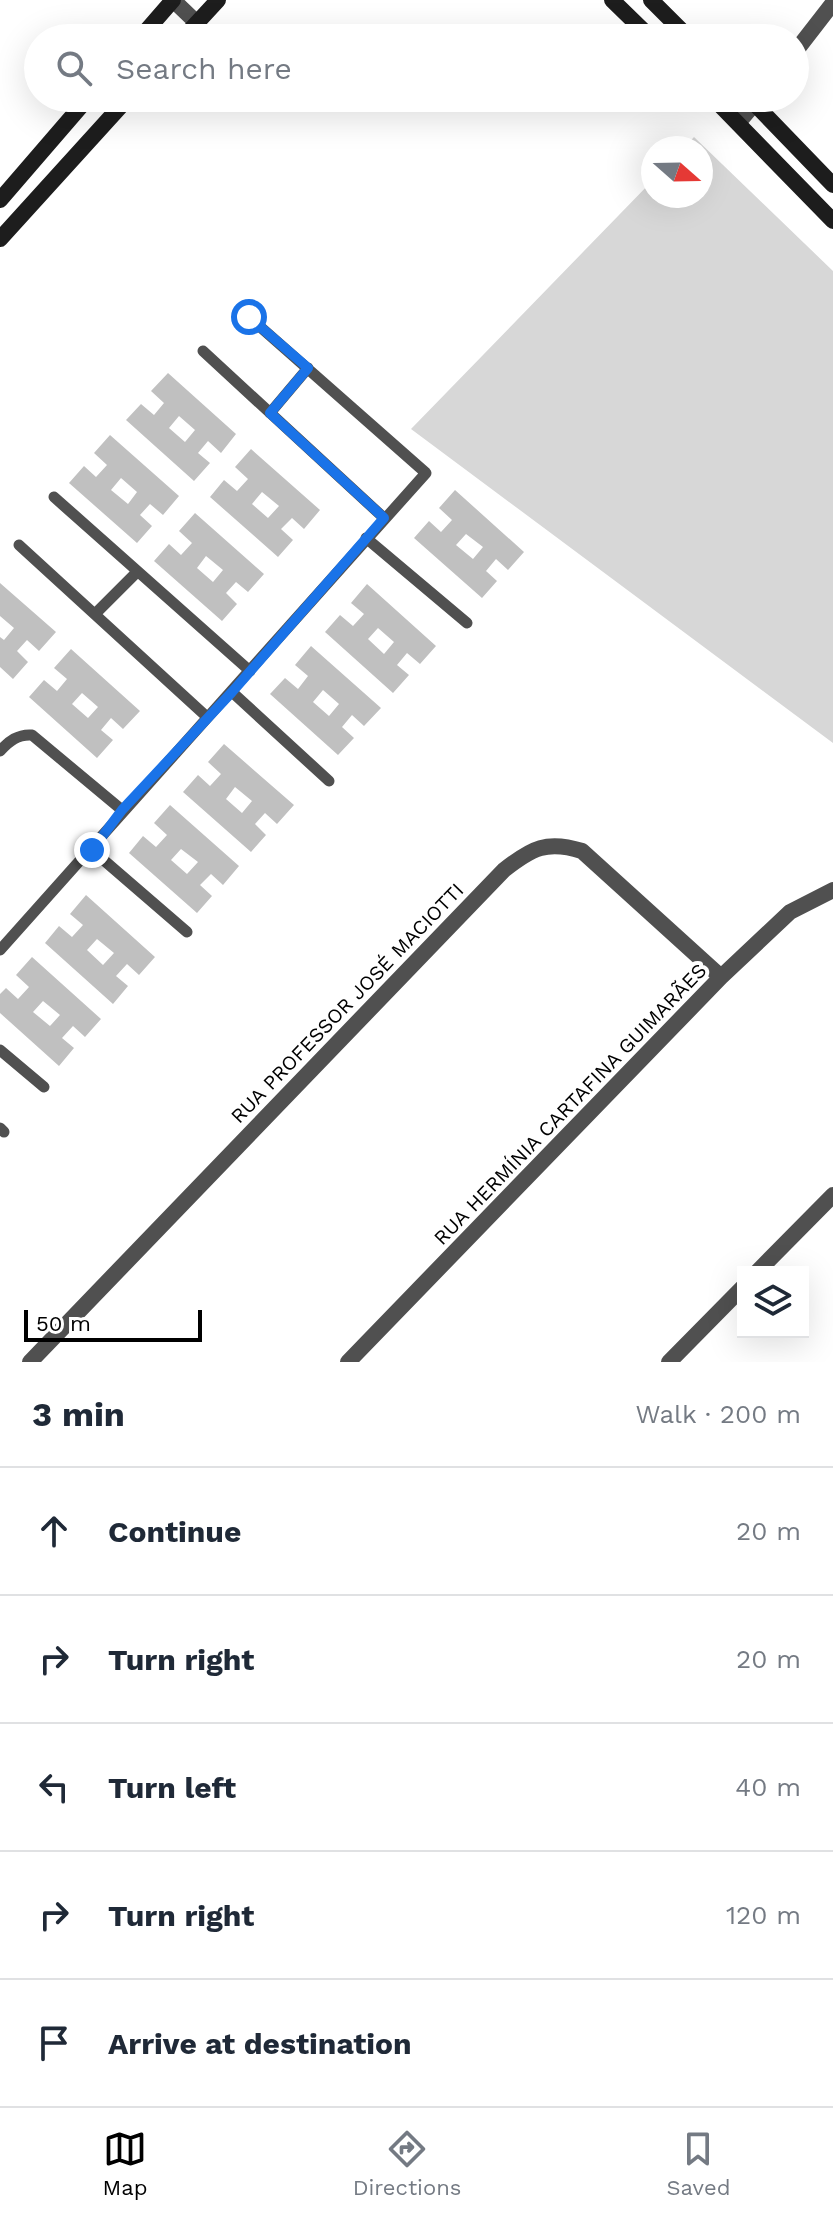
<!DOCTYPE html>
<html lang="en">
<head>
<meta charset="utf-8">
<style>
	:root { --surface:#fff; --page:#f6f6f7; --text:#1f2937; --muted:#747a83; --line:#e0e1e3; --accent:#000 }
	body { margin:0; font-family:"Work Sans",sans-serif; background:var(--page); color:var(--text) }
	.controls { position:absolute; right:24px; bottom:24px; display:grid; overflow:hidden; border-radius:0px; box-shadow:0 8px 32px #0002 }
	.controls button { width:72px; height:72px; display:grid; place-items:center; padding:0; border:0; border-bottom:2px solid var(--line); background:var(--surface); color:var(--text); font:40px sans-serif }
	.compass { position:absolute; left:641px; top:136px; width:72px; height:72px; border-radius:50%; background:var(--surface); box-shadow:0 8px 32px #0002; rotate:110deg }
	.scale { position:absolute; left:24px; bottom:20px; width:178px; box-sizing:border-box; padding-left:8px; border:4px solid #000; border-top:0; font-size:22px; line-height:28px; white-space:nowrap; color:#000; -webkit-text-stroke:6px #fff; paint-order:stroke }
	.stop { position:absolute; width:24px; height:24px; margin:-18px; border:6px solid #1a73e8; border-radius:50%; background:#fff }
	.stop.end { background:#1a73e8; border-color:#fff; box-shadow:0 2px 8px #0008 }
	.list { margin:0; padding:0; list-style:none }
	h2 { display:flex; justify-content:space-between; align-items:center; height:104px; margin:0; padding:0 32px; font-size:34px }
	h2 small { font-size:26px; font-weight:400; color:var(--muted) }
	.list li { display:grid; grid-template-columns:52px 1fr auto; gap:24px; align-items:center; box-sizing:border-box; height:128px; padding:0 32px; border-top:2px solid var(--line) }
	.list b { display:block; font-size:30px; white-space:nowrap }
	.list em { font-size:26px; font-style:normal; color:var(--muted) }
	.icon { flex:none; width:44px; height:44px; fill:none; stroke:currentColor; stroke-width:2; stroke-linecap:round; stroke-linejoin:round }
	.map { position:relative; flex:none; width:833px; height:1362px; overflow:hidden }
	.search { position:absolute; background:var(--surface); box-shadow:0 8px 32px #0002; left:24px; right:24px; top:24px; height:88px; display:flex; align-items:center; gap:20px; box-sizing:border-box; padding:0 28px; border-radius:44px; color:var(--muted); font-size:30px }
	.sheet { height:744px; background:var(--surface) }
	nav { display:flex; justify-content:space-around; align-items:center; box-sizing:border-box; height:112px; border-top:2px solid var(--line); background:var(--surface); font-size:22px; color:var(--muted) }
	nav a { display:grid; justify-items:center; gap:4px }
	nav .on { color:var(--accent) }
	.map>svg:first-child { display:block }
	.green { fill:#d7d7d7 }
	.building { fill:#c0c0c0; fill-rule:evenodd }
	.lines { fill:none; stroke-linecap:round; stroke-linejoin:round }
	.lane { stroke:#505050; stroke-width:11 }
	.street { stroke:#505050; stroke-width:16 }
	.secondary { stroke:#1d1d1d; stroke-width:16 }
	.route { stroke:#1a73e8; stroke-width:10 }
	.labels { text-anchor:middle; stroke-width:8; stroke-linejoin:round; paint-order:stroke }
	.street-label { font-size:20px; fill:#000; stroke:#fff }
</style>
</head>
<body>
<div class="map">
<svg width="833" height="1362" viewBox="0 0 833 1362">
	<rect width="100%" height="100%" fill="#fff"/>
	<path class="green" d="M 694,137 L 833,271 L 833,743 L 411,429 L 653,180 L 653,196 L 701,196 L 701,148 L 684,148 Z"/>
	<path class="building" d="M 168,373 L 236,434 L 221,453 L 208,441 L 198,453 L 210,463 L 194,481 L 126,420 L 141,404 L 154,415 L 164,403 L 151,391 ZM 179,416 L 195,430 L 185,442 L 169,428 Z
		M 110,435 L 179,496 L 163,515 L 150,504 L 140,515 L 152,526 L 137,543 L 69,483 L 84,466 L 96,477 L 107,465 L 94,453 ZM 121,478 L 137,492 L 128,504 L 111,490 Z
		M 251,449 L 320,510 L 304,529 L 292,518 L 281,529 L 293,540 L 278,557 L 210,497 L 224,480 L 237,491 L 248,479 L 235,467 ZM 262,492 L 279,506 L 268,518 L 252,504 Z
		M 455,490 L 524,552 L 508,570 L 496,559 L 486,571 L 497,581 L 482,598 L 414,538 L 429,521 L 441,532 L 452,520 L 439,508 ZM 466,534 L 483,547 L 473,559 L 456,545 Z
		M 195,513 L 264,574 L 248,592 L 236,582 L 226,593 L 237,604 L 222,621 L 154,561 L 169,544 L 181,555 L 192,543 L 179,531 ZM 206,556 L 223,570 L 213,582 L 197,568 Z
		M 0,583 L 56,632 L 39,651 L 27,640 L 17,651 L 28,662 L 13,679 L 0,667 L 0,637 L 4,640 L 14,628 L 0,616 Z
		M 367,584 L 436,646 L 420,664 L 407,653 L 397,665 L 409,675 L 393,693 L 325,632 L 340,615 L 353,626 L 364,614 L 351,603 ZM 378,628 L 394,642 L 384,654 L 368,639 Z
		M 311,646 L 381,708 L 364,726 L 352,715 L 342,727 L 354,738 L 338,755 L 270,694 L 285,678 L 298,689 L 308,676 L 295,665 ZM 323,690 L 339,704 L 329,716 L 313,702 Z
		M 71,649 L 140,711 L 123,729 L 111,718 L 101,730 L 113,740 L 97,758 L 29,697 L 44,680 L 57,691 L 67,679 L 54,668 ZM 82,693 L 98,707 L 88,718 L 72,704 Z
		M 224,744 L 294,805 L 277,824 L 265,813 L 255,824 L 266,835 L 251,852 L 183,792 L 198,775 L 210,786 L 221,774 L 208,762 ZM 235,787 L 252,801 L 242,813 L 226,799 Z
		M 170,805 L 239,866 L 223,885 L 211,874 L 200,885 L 212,896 L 197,913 L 129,853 L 143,836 L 156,847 L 167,835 L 154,823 ZM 181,849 L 198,862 L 187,874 L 171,860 Z
		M 86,895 L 155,957 L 139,975 L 127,964 L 116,976 L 128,986 L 113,1004 L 45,943 L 59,926 L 72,937 L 83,925 L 70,914 ZM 97,939 L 114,953 L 103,965 L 87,950 Z
		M 32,957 L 101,1019 L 85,1037 L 73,1026 L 62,1038 L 74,1048 L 59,1066 L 0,1013 L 0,994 L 6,988 L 18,999 L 29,987 L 16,975 ZM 43,1001 L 60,1015 L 50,1026 L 33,1012 Z"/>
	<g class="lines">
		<path class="lane" d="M 203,351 L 384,518
			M 270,413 L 308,368
			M 54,497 L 250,671
			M 366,538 L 467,623
			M 19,545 L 207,717
			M 95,614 L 137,572
			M 232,692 L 329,781
			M 0,751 C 9,741 18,734 32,735 L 122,810
			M 92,850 L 187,932
			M 0,950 L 426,473 L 249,317
			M 0,1050 L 44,1087
			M 0,1128 L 4,1132"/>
		<path class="street" d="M 173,0 L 197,23
			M 795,52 L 833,3
			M 738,123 L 759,98
			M 757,1272 L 833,1195
			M 30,1362 L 504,870 C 532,848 547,840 582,851 L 721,977
			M 348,1362 L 721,977 L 790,912 L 833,890
			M 669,1362 L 743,1287"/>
		<path class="secondary" d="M 612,0 L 651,38
			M 651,0 L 689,38
			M 140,38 L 173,0
			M 183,38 L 218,0
			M 713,98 L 833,221
			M 749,98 L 833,185
			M 0,200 L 88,98
			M 0,239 L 128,98"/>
	</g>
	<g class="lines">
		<path class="route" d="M 92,850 L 122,810 L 232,692 L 384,518 L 270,413 L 308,368 L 249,317"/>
	</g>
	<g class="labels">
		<g class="street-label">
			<text transform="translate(347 1003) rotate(-46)" y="7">RUA PROFESSOR JOSÉ MACIOTTI</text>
			<text transform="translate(570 1104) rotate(-46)" y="7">RUA HERMÍNIA CARTAFINA GUIMARÃES</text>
		</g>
	</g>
</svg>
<div class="controls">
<button><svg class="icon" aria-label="layers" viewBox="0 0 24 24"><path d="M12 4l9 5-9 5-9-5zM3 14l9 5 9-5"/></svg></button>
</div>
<svg class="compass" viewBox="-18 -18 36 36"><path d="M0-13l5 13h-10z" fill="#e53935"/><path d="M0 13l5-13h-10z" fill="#747a83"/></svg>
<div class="scale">50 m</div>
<div class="stop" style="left:249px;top:317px"></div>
<div class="stop end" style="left:92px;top:850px"></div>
<div class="search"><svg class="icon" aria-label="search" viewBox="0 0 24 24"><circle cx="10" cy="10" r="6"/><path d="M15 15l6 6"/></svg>Search here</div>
</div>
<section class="sheet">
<h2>3 min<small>Walk · 200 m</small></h2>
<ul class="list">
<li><svg class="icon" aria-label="ahead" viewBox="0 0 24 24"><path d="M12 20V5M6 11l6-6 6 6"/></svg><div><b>Continue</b></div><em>20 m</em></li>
<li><svg class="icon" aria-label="right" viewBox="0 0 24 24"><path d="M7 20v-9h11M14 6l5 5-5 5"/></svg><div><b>Turn right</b></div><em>20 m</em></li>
<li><svg class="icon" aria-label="left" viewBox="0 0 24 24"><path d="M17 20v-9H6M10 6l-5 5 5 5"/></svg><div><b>Turn left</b></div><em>40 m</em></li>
<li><svg class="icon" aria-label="right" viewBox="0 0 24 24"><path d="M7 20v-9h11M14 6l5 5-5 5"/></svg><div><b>Turn right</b></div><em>120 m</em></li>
<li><svg class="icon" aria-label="arrive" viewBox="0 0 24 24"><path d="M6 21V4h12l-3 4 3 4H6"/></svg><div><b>Arrive at destination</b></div></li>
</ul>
</section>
<nav>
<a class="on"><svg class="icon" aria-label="map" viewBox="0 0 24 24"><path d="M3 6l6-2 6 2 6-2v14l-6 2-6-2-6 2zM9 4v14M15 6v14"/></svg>Map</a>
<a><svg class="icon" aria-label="directions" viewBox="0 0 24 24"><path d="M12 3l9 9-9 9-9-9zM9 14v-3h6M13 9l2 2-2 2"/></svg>Directions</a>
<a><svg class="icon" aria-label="saved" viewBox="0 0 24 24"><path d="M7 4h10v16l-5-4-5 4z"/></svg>Saved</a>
</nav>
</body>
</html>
